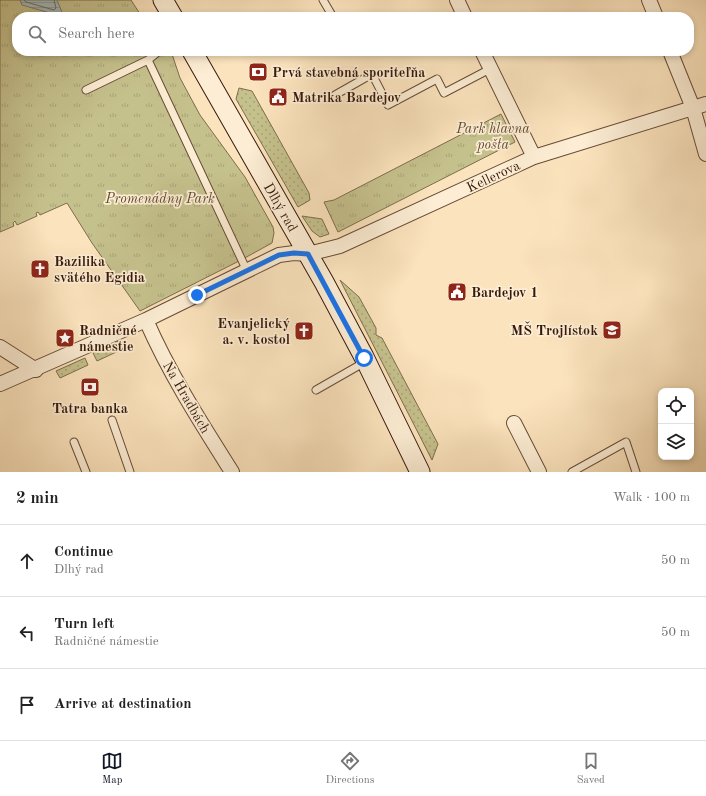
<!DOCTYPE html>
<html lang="en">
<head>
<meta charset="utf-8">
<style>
	:root { --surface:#fff; --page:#f2f2f2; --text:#222; --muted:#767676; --line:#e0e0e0; --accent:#111827 }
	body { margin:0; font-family:"Old Standard TT",serif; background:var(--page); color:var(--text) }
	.controls { position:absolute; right:12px; bottom:12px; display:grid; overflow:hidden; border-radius:8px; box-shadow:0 2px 6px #0003 }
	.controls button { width:36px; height:36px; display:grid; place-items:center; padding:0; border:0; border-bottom:1px solid var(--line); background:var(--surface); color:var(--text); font:20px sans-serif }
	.stop { position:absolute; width:12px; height:12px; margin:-9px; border:3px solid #1a73e8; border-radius:50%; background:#fff }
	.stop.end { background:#1a73e8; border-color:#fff; box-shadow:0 1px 4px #0008 }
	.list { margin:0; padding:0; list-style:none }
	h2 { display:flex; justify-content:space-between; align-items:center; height:52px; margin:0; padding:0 16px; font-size:17px }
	h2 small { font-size:13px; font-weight:400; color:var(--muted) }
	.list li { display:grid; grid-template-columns:26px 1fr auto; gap:12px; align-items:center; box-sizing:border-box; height:72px; padding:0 16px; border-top:1px solid var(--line) }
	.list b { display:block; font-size:15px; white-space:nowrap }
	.list p { margin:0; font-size:13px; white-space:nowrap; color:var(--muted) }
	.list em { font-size:13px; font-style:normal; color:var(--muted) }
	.icon { flex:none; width:22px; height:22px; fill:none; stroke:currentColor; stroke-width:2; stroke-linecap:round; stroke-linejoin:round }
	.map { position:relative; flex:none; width:706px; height:472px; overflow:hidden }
	.search { position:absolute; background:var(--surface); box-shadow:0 2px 6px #0003; left:12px; right:12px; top:12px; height:44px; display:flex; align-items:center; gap:10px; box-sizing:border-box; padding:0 14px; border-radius:16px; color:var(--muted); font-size:15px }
	.sheet { height:268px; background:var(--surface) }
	nav { display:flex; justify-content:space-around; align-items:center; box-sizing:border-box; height:56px; border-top:1px solid var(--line); background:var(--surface); font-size:11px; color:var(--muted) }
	nav a { display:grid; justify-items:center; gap:2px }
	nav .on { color:var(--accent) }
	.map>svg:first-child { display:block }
	.grass { fill:url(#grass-dots); stroke:#7e6d4c }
	.park { fill:url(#park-tufts); stroke:#7e6d4c }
	.water { fill:url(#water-rules); stroke:#787a75 }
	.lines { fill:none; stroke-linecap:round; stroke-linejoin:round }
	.shore { stroke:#6d6a63; stroke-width:1 }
	.lane-casing { stroke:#684c37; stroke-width:9 }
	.street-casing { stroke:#684c37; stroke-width:16 }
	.secondary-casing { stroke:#37190a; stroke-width:21 }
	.lane { stroke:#fcedd4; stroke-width:7 }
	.street { stroke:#fcedd4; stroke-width:14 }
	.secondary { stroke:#fcedd4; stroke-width:19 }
	.route { stroke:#1a73e8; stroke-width:5 }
	.labels { text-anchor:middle; stroke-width:3.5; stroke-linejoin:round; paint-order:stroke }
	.poi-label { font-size:14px; font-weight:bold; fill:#37190a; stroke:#fcedd4; text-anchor:start }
	.park-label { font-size:14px; font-style:italic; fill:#624b31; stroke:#fcedd4 }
	.street-label { font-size:14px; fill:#37190a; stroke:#fcedd4 }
</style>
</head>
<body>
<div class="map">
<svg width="706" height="472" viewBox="0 0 706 472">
	<defs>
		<pattern id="grass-dots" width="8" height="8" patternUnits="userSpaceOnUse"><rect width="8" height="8" fill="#c5c18d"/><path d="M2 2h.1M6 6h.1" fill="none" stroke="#aaa578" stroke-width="1.8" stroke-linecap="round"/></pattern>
		<pattern id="park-tufts" width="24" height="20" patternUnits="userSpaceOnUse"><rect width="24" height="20" fill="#c5c18d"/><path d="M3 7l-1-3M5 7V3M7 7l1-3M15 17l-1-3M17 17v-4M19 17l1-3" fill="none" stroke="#aaa578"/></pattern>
		<pattern id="water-rules" width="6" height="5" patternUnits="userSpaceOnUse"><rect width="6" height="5" fill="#a3bbbc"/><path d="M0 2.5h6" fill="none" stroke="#8da0a0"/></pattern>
	</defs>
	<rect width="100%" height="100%" fill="#fbe3bd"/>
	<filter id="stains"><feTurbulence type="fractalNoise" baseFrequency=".005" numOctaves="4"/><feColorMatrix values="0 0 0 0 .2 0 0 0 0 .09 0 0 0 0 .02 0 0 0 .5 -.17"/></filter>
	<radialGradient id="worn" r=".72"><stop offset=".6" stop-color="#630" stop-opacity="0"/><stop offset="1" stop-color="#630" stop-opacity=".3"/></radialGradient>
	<path class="grass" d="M 239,88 L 252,91 L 309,193 L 310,200 L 298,207 L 236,99 Z
		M 302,216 L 322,219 L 329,234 L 320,237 L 312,231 Z
		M 340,280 L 359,297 L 376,328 L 376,335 L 382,338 L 438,444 L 432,460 Z
		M 121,340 L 125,348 L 97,361 L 93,353 Z
		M 85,358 L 88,365 L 60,378 L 56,371 Z"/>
	<path class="park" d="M 0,0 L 131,0 L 142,17 L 17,17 L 17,51 L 171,51 L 180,78 L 200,115 L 245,177 L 273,227 L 274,233 L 272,243 L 241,260 L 140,311 L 92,243 L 67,203 L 40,215 L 38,212 L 36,213 L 37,216 L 17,225 L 15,221 L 13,223 L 14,226 L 0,232 Z
		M 501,114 L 515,142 L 338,232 L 324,202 L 334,200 Z"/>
	<path class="water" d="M 20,0 L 57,0 L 64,17 L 22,5 Z"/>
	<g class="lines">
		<path class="shore" d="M 24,0 L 26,2 L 54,10 L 56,8 L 54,0"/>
		<g class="lane-casing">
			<path id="lane" d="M 323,0 L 333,17
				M 148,60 L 247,271
				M 86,90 L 148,60 L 159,51
				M 335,95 L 372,74 L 388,105 L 437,79 L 444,93 L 490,69
				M 316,390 L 365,362
				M 112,420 L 130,472
				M 74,442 L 86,472
				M 572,472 L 626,442 L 636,472"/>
		</g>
		<g class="street-casing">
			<path id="street" d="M 457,0 L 465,17
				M 649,0 L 656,17
				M 482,51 L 534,157
				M 670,51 L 693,108 L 706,154
				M 146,320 C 169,373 201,423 232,472
				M 0,347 L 36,370
				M 0,384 L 146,320 L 279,255 L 294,253 L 308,254 L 340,246 L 534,157 L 706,104
				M 514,423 L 539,472"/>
		</g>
		<g class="secondary-casing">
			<path id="secondary" d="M 163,0 L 173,17
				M 192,51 L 324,282 L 364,357 L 420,472"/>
		</g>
		<use href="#lane" class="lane"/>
		<use href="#street" class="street"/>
		<use href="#secondary" class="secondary"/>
	</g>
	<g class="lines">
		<path class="route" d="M 197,295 L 279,255 L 294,253 L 308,254 L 364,358"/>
	</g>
	<defs>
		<g id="bank-square" transform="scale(1)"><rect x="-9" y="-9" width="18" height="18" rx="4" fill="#8f2418" stroke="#fcedd4"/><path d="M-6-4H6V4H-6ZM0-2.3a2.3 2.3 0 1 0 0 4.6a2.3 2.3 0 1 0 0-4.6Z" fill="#fff"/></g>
		<g id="civic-square" transform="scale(1)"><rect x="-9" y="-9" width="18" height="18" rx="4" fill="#8f2418" stroke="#fcedd4"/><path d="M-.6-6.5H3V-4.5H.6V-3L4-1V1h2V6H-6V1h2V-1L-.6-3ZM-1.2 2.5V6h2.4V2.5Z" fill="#fff"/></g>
		<g id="church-square" transform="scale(1)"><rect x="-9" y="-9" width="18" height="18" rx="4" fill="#8f2418" stroke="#fcedd4"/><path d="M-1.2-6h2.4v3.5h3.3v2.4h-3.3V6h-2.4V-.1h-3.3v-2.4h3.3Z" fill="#fff"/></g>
		<g id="school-square" transform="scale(1)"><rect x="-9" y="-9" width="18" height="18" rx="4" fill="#8f2418" stroke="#fcedd4"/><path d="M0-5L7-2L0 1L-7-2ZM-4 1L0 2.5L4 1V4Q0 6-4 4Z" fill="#fff"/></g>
		<g id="sight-square" transform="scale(1)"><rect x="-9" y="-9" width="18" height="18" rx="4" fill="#8f2418" stroke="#fcedd4"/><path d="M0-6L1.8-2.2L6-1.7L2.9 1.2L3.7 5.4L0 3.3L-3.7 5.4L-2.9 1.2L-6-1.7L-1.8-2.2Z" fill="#fff"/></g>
	</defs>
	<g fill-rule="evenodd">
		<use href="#bank-square" x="258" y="72"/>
		<use href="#civic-square" x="278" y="97"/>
		<use href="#church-square" x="40" y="269"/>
		<use href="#civic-square" x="457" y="292"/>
		<use href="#school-square" x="612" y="330"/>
		<use href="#church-square" x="304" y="331"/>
		<use href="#sight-square" x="65" y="338"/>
		<use href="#bank-square" x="90" y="387"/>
	</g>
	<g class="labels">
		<g class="poi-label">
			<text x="272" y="77">Prvá stavebná sporiteľňa</text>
			<text x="292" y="102">Matrika Bardejov</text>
			<text x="54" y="266">Bazilika<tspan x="54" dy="16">svätého Egidia</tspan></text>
			<text x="471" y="297">Bardejov 1</text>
			<text x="290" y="328" text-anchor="end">Evanjelický<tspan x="290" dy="16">a. v. kostol</tspan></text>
			<text x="79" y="335">Radničné<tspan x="79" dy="16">námestie</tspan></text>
			<text x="598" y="335" text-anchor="end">MŠ Trojlístok</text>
			<text x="90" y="413" text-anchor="middle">Tatra banka</text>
		</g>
		<g class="park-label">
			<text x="493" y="133">Park hlavna<tspan x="493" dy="16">pošta</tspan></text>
			<text x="160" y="203">Promenádny Park</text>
		</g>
		<g class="street-label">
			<text transform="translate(493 176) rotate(-25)" y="5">Kellerova</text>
			<text transform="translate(281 207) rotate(60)" y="5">Dlhý rad</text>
			<text transform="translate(187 397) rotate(60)" y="5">Na Hradbách</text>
		</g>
	</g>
	<rect width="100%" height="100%" filter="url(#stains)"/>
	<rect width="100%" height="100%" fill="url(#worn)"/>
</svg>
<div class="controls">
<button><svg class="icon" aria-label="locate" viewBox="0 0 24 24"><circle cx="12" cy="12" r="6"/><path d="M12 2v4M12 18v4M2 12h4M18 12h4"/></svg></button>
<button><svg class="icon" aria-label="layers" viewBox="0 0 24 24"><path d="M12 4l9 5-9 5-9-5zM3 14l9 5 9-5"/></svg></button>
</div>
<div class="stop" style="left:364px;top:358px"></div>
<div class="stop end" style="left:197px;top:295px"></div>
<div class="search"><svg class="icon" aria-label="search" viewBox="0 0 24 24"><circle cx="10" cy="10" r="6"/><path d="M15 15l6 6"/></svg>Search here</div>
</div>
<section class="sheet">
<h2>2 min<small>Walk · 100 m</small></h2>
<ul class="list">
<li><svg class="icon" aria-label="ahead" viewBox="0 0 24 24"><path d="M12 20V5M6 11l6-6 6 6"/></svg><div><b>Continue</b><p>Dlhý rad</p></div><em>50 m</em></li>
<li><svg class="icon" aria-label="left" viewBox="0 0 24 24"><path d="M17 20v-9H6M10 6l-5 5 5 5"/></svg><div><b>Turn left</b><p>Radničné námestie</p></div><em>50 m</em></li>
<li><svg class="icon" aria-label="arrive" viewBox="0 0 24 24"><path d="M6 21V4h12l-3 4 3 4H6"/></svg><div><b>Arrive at destination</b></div></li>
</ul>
</section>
<nav>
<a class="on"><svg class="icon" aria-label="map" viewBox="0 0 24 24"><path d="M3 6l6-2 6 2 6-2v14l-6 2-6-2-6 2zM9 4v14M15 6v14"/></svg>Map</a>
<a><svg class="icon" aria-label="directions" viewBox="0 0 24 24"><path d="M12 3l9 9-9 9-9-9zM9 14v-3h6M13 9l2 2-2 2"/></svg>Directions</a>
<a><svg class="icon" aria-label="saved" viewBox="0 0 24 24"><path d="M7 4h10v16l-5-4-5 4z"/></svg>Saved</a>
</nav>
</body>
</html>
